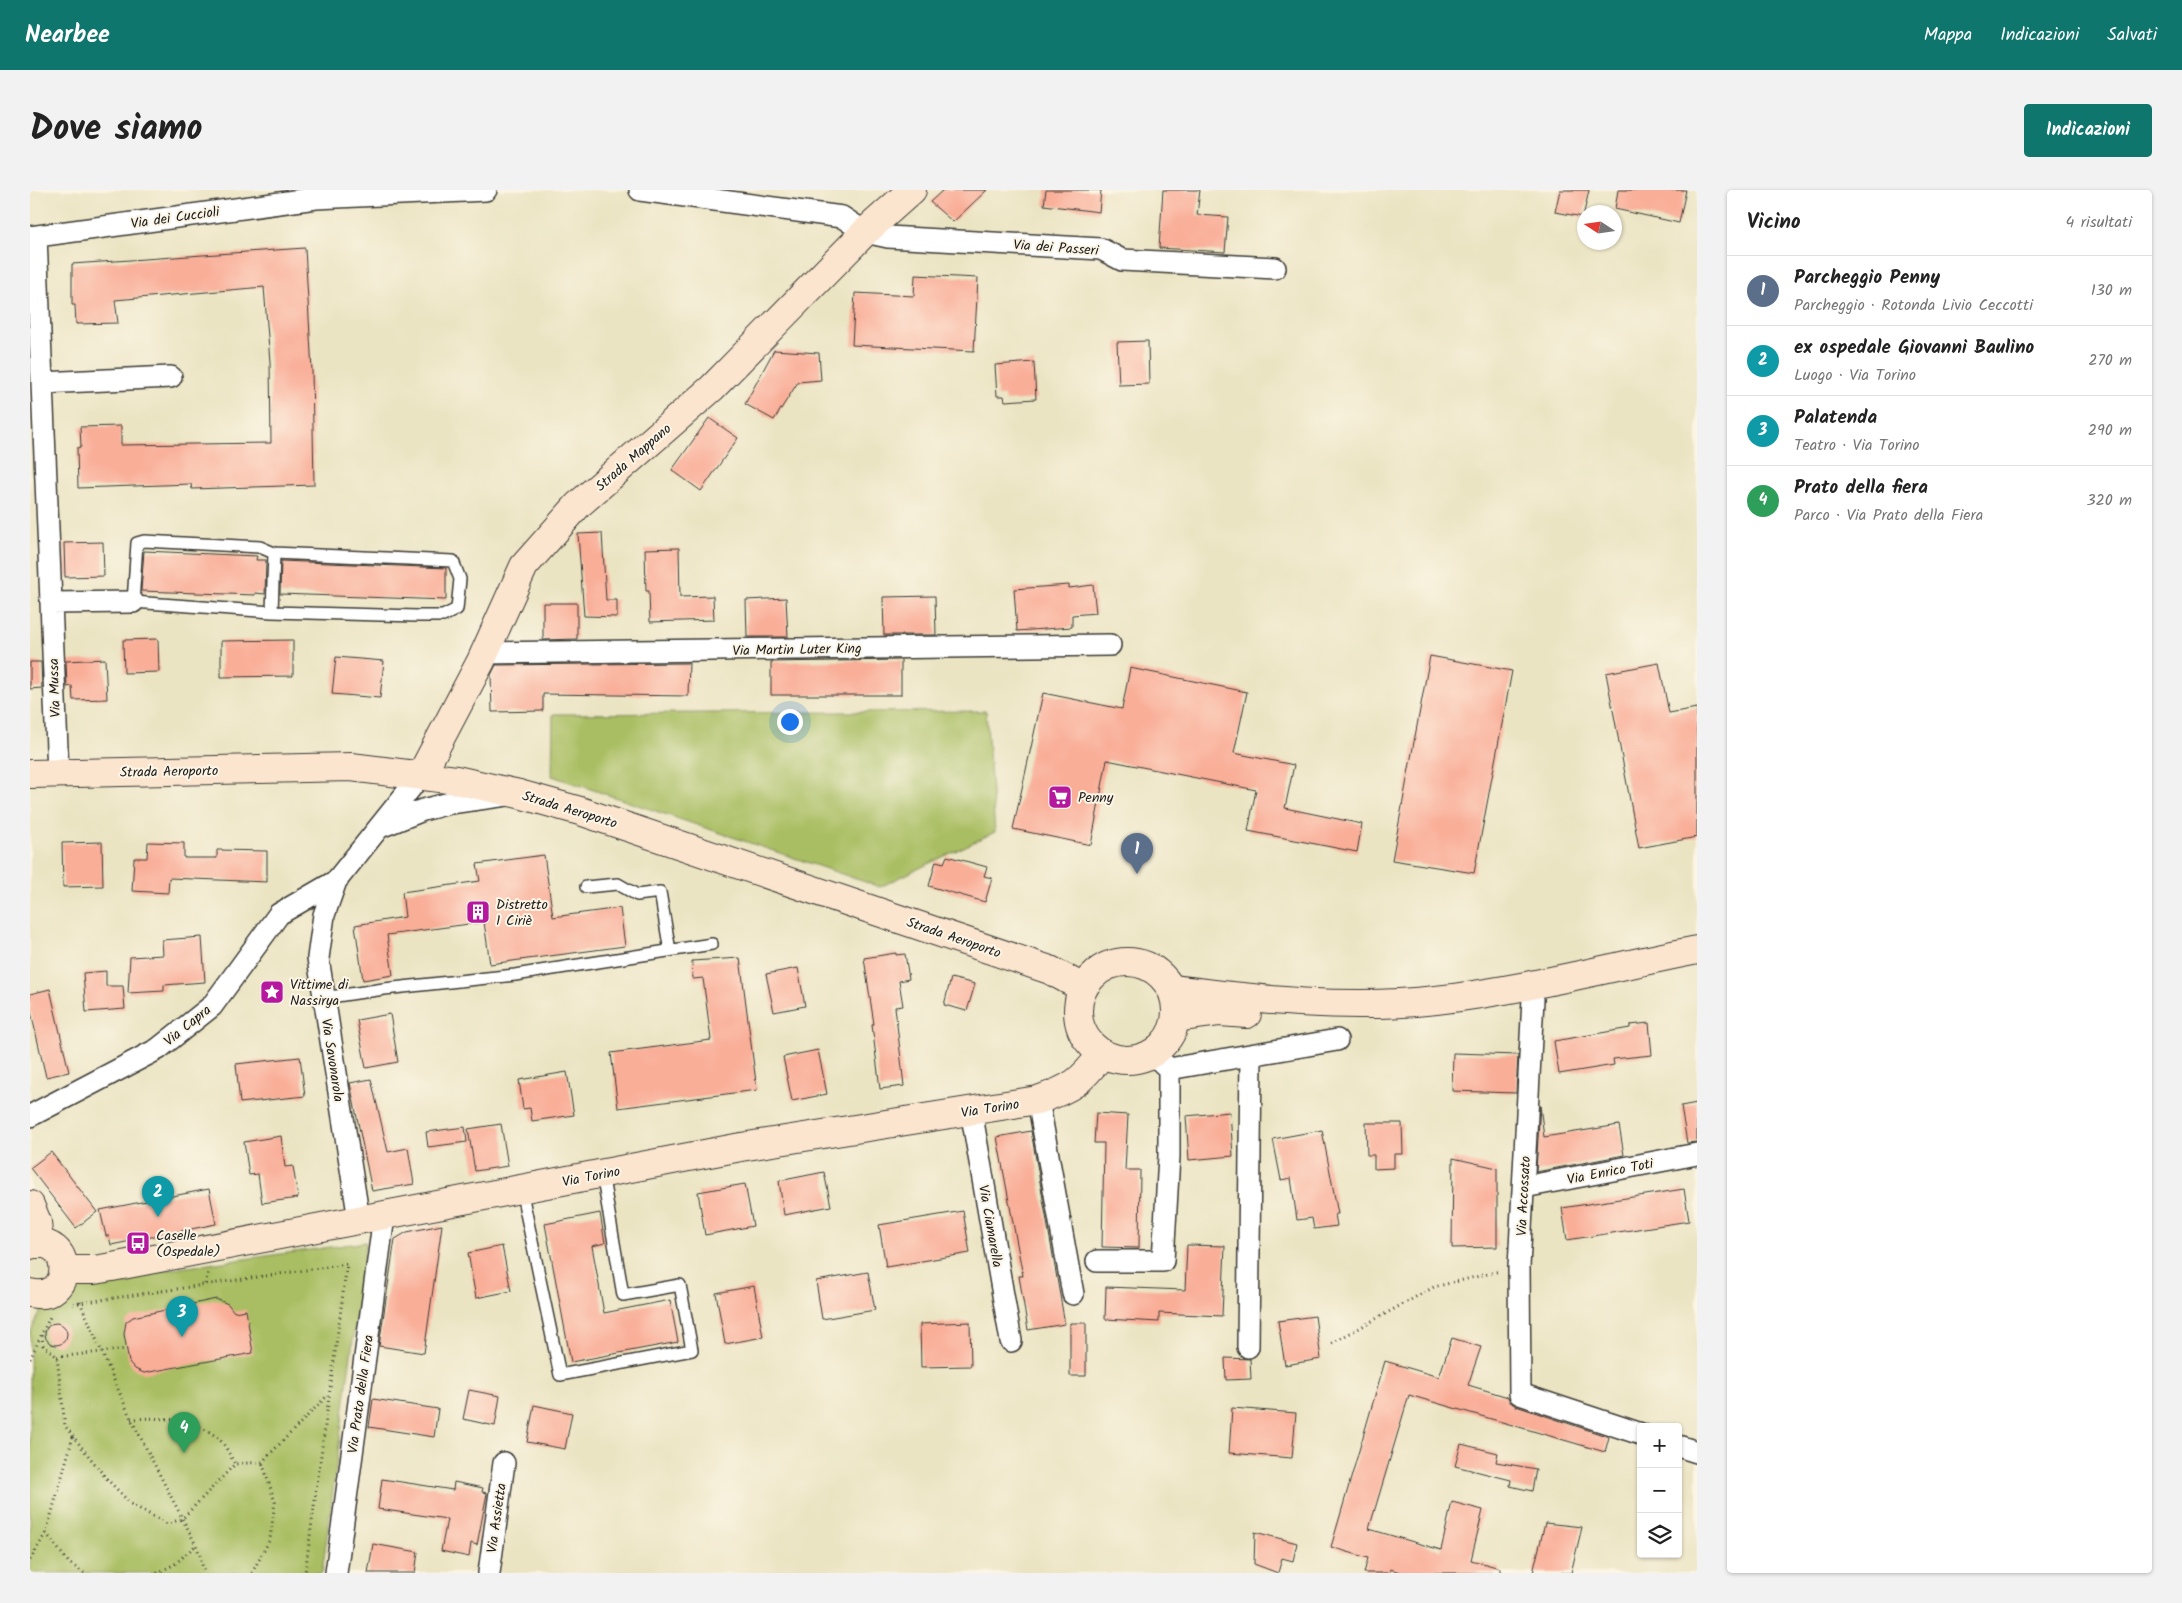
<!DOCTYPE html>
<html lang="it">
<head>
<meta charset="utf-8">
<style>
	:root { --surface:#fff; --page:#f2f2f2; --text:#222; --muted:#767676; --line:#e0e0e0; --accent:#0f766e }
	body { margin:0; font-family:Kalam,sans-serif; background:var(--page); color:var(--text) }
	.controls { position:absolute; right:15px; bottom:15px; display:grid; overflow:hidden; border-radius:5px; box-shadow:0 1px 4px #0004 }
	.controls button { width:45px; height:45px; display:grid; place-items:center; padding:0; border:0; border-bottom:1px solid var(--line); background:var(--surface); color:var(--text); font:25px sans-serif }
	.compass { position:absolute; left:1547px; top:15px; width:45px; height:45px; border-radius:50%; background:var(--surface); box-shadow:0 1px 4px #0004; rotate:282deg }
	.you { position:absolute; left:759px; top:531px; width:18px; height:18px; margin:-12px; border:4px solid #fff; border-radius:50%; background:#1a73e8; box-shadow:0 0 0 8px #1a73e833 }
	.badge { display:grid; place-items:center; width:32px; height:32px; border-radius:50%; background:var(--accent); color:#fff; font-size:16px; font-weight:700 }
	.pin { position:absolute; translate:-50% -41px; filter:drop-shadow(0 1px 2px #0008) }
	.pin::after { content:''; position:absolute; top:26px; width:18px; height:15px; background:inherit; clip-path:polygon(0 0,100% 0,50% 100%) }
	.list { margin:0; padding:0; list-style:none }
	h2 { display:flex; justify-content:space-between; align-items:center; height:65px; margin:0; padding:0 20px; font-size:21px }
	h2 small { font-size:16px; font-weight:400; color:var(--muted) }
	.list li { display:grid; grid-template-columns:32px 1fr auto; gap:15px; align-items:center; box-sizing:border-box; height:70px; padding:0 20px; border-top:1px solid var(--line) }
	.list b { display:block; font-size:19px; white-space:nowrap }
	.list p { margin:0; font-size:16px; white-space:nowrap; color:var(--muted) }
	.list em { font-size:16px; font-style:normal; color:var(--muted) }
	.icon { flex:none; width:28px; height:28px; fill:none; stroke:currentColor; stroke-width:2; stroke-linecap:round; stroke-linejoin:round }
	.map { position:relative; flex:none; width:1667px; height:1383px; overflow:hidden; border-radius:5px }
	header { display:flex; align-items:center; gap:30px; box-sizing:border-box; height:70px; padding:0 25px; background:var(--accent); color:#fff }
	header strong { font-size:24px }
	nav { display:flex; gap:28px; margin-inline-start:auto; font-size:18px }
	.intro { display:flex; align-items:center; justify-content:space-between; box-sizing:border-box; height:120px; padding:0 30px }
	h1 { margin:0; font-size:35px }
	.button { padding:12px 22px; border-radius:5px; background:var(--accent); color:#fff; font-size:18px; font-weight:700 }
	main { display:flex; gap:30px; padding:0 30px }
	aside { flex:1; background:var(--surface); border-radius:5px; box-shadow:0 1px 4px #0004 }
	.map>svg:first-child { display:block }
	.green { fill:#a9be62; stroke:#626d3f }
	.building { fill:#f9ae98 }
	.lines { fill:none; stroke-linecap:round; stroke-linejoin:round }
	.lane-casing { stroke:#3b3a35; stroke-width:14 }
	.street-casing { stroke:#3b3a35; stroke-width:24 }
	.secondary-casing { stroke:#3b3a35; stroke-width:30 }
	.path { stroke:#3b3a35; stroke-width:3; stroke-dasharray:1 4; stroke-linecap:butt }
	.lane { stroke:#fff; stroke-width:11 }
	.street { stroke:#fff; stroke-width:21 }
	.secondary { stroke:#fbe5cf; stroke-width:28 }
	.labels { text-anchor:middle; stroke-width:4; stroke-linejoin:round; paint-order:stroke }
	.street-label { font-size:14px; fill:#1c1c1c; stroke:#fcf5e5 }
	.poi-label { font-size:14px; fill:#1c1c1c; stroke:#fcf5e5; text-anchor:start }
</style>
</head>
<body>
<header>
<strong>Nearbee</strong>
<nav><a>Mappa</a><a>Indicazioni</a><a>Salvati</a></nav>
</header>
<div class="intro"><h1>Dove siamo</h1><a class="button">Indicazioni</a></div>
<main>
<div class="map">
<svg width="1667" height="1383" viewBox="0 0 1667 1383">
	<rect width="100%" height="100%" fill="#fcf5e5"/>
	<filter id="ink" filterUnits="userSpaceOnUse"><feTurbulence type="fractalNoise" baseFrequency=".02" numOctaves="2"/><feDisplacementMap in="SourceGraphic" scale="10" xChannelSelector="R" yChannelSelector="G"/><feConvolveMatrix kernelMatrix="1 2 1 2 8 2 1 2 1" color-interpolation-filters="sRGB"/></filter>
	<filter id="wash" filterUnits="userSpaceOnUse"><feTurbulence type="fractalNoise" baseFrequency=".0096" numOctaves="4" result="noise"/><feDisplacementMap in="SourceGraphic" scale="20" xChannelSelector="R" yChannelSelector="G"/><feGaussianBlur stdDeviation="1.12" result="paint"/><feColorMatrix in="noise" values="0 0 0 0 0 0 0 0 0 0 0 0 0 0 0 0 0 1.4 0 .05"/><feComposite in="paint" operator="in"/></filter>
	<g filter="url(#wash)">
		<rect width="100%" height="100%" fill="#ebe4c3"/>
		<path class="green" d="M 956,521 L 965,642 L 850,697 L 522,586 L 523,524 Z
			M 336,1052 L 292,1383 L 0,1383 L 0,1143 L 14,1115 L 43,1093 Z"/>
		<g id="blocks">
			<path class="building" d="M 913,0 L 957,0 L 923,32 L 900,12 Z
				M 1016,0 L 1071,0 L 1069,22 L 1014,15 Z
				M 1133,0 L 1170,0 L 1167,25 L 1198,27 L 1195,62 L 1129,58 Z
				M 1530,0 L 1559,0 L 1553,27 L 1525,22 Z
				M 1588,0 L 1656,0 L 1649,33 L 1585,19 Z
				M 275,58 L 282,181 L 284,295 L 162,299 L 161,294 L 48,298 L 47,258 L 51,257 L 50,237 L 91,236 L 91,255 L 241,253 L 240,172 L 234,97 L 85,110 L 88,133 L 46,134 L 45,115 L 42,115 L 42,74 Z
				M 885,85 L 948,88 L 944,161 L 822,155 L 825,103 L 884,106 Z
				M 1118,151 L 1119,194 L 1089,195 L 1087,152 Z
				M 744,160 L 789,163 L 791,190 L 768,192 L 744,230 L 715,214 Z
				M 1004,172 L 1006,209 L 975,211 L 974,206 L 967,206 L 965,175 Z
				M 679,228 L 708,248 L 671,301 L 642,280 Z
				M 572,343 L 576,410 L 587,410 L 587,427 L 554,426 L 548,344 Z
				M 73,352 L 74,386 L 35,387 L 34,353 Z
				M 649,358 L 650,407 L 683,406 L 684,430 L 620,432 L 619,401 L 616,401 L 615,359 Z
				M 114,361 L 227,366 L 226,370 L 236,370 L 235,404 L 225,403 L 225,405 L 111,401 Z
				M 251,371 L 416,378 L 416,410 L 250,404 Z
				M 1039,395 L 1039,398 L 1063,395 L 1066,423 L 1042,425 L 1042,437 L 987,441 L 984,399 Z
				M 905,406 L 906,445 L 854,445 L 853,407 Z
				M 756,408 L 758,447 L 717,447 L 716,410 Z
				M 513,413 L 547,413 L 547,449 L 513,450 Z
				M 128,449 L 129,482 L 94,483 L 93,450 Z
				M 263,450 L 263,486 L 191,487 L 191,451 Z
				M 1400,466 L 1482,481 L 1444,683 L 1362,670 Z
				M 306,467 L 354,471 L 350,508 L 302,504 Z
				M 75,469 L 77,509 L 43,510 L 42,496 L 37,497 L 36,471 Z
				M 871,470 L 871,505 L 741,505 L 741,472 Z
				M 0,472 L 11,472 L 12,498 L 0,499 Z
				M 659,473 L 658,506 L 513,504 L 513,521 L 462,522 L 461,485 L 466,475 Z
				M 1629,473 L 1639,523 L 1667,518 L 1667,647 L 1609,658 L 1576,483 Z
				M 1100,478 L 1217,502 L 1204,563 L 1264,575 L 1255,618 L 1332,634 L 1327,662 L 1218,641 L 1226,600 L 1077,570 L 1061,655 L 983,639 L 1013,503 L 1092,519 Z
				M 72,652 L 73,696 L 33,697 L 32,653 Z
				M 118,652 L 154,653 L 154,668 L 187,668 L 187,660 L 237,661 L 237,692 L 139,688 L 138,703 L 102,701 L 104,668 L 117,668 Z
				M 514,665 L 523,727 L 590,718 L 595,756 L 460,774 L 454,732 L 357,745 L 363,785 L 333,790 L 325,735 L 375,727 L 372,702 L 450,691 L 447,674 Z
				M 917,666 L 957,677 L 954,686 L 962,688 L 955,712 L 899,696 L 906,671 L 914,673 Z
				M 172,747 L 175,792 L 134,795 L 134,801 L 98,803 L 100,767 L 133,765 L 132,750 Z
				M 866,763 L 866,765 L 875,764 L 879,789 L 869,791 L 873,816 L 865,817 L 874,896 L 850,899 L 842,835 L 844,834 L 834,768 Z
				M 710,768 L 727,900 L 588,918 L 581,863 L 681,850 L 673,788 L 663,789 L 662,771 Z
				M 768,778 L 775,816 L 744,822 L 736,784 Z
				M 76,781 L 76,796 L 93,796 L 95,819 L 56,822 L 53,783 Z
				M 921,788 L 945,794 L 937,821 L 914,815 Z
				M 20,799 L 39,882 L 16,887 L 0,818 L 0,804 Z
				M 360,824 L 368,872 L 336,878 L 327,830 Z
				M 1619,833 L 1622,865 L 1583,869 L 1584,875 L 1529,884 L 1524,851 L 1600,838 L 1600,835 Z
				M 788,860 L 797,904 L 762,911 L 753,867 Z
				M 1423,863 L 1488,865 L 1486,903 L 1422,901 Z
				M 270,867 L 275,906 L 210,913 L 206,874 Z
				M 537,882 L 544,925 L 502,931 L 500,918 L 493,919 L 489,890 Z
				M 341,889 L 358,962 L 378,958 L 384,994 L 342,1001 L 320,893 Z
				M 1667,913 L 1667,952 L 1657,953 L 1651,916 Z
				M 1510,915 L 1514,947 L 1589,935 L 1594,965 L 1506,982 Z
				M 1200,922 L 1203,966 L 1159,970 L 1156,926 Z
				M 1066,923 L 1098,925 L 1095,980 L 1110,980 L 1109,1058 L 1072,1057 L 1074,953 L 1064,953 Z
				M 1336,933 L 1372,933 L 1373,964 L 1364,964 L 1364,978 L 1344,979 L 1344,965 L 1337,965 Z
				M 471,934 L 478,976 L 445,981 L 438,939 Z
				M 435,937 L 437,952 L 398,957 L 396,942 Z
				M 1292,940 L 1308,1024 L 1305,1024 L 1307,1036 L 1284,1039 L 1282,1028 L 1267,1030 L 1261,988 L 1251,990 L 1243,949 Z
				M 1001,941 L 1035,1134 L 998,1140 L 989,1086 L 993,1086 L 967,947 Z
				M 251,946 L 255,977 L 263,976 L 268,1008 L 232,1013 L 228,984 L 219,985 L 214,952 Z
				M 21,962 L 67,1022 L 46,1038 L 0,978 Z
				M 1423,968 L 1467,978 L 1467,1057 L 1422,1058 Z
				M 794,982 L 801,1016 L 754,1025 L 749,991 Z
				M 715,994 L 723,1036 L 675,1045 L 668,1002 Z
				M 179,999 L 186,1034 L 81,1055 L 79,1046 L 76,1046 L 70,1020 Z
				M 1654,999 L 1659,1031 L 1537,1050 L 1532,1018 Z
				M 933,1021 L 940,1063 L 856,1077 L 849,1035 Z
				M 570,1023 L 575,1053 L 562,1056 L 574,1123 L 640,1110 L 648,1152 L 541,1172 L 515,1034 Z
				M 412,1035 L 394,1163 L 349,1156 L 365,1049 L 377,1042 Z
				M 1157,1055 L 1195,1056 L 1192,1126 L 1129,1123 L 1129,1132 L 1075,1129 L 1076,1097 L 1155,1100 Z
				M 472,1056 L 481,1101 L 446,1108 L 438,1063 Z
				M 838,1082 L 845,1120 L 792,1129 L 786,1091 Z
				M 724,1096 L 733,1147 L 695,1154 L 686,1103 Z
				M 186,1109 L 198,1114 L 204,1122 L 216,1120 L 223,1163 L 114,1183 L 105,1179 L 99,1172 L 94,1144 L 96,1132 L 103,1127 Z
				M 1285,1126 L 1291,1169 L 1255,1175 L 1248,1131 Z
				M 940,1132 L 941,1176 L 891,1177 L 890,1134 Z
				M15 1144a11 11 0 1 1 22 0a11 11 0 1 1-22 0Z
				M 1040,1133 L 1056,1133 L 1056,1186 L 1040,1186 Z
				M 1422,1148 L 1451,1157 L 1438,1195 L 1478,1207 L 1480,1212 L 1486,1216 L 1579,1247 L 1575,1262 L 1379,1205 L 1339,1339 L 1411,1360 L 1422,1312 L 1453,1320 L 1441,1370 L 1470,1378 L 1470,1383 L 1373,1383 L 1360,1379 L 1359,1383 L 1334,1383 L 1338,1368 L 1301,1357 L 1355,1171 L 1409,1187 Z
				M 1195,1168 L 1220,1169 L 1221,1189 L 1196,1190 Z
				M 439,1200 L 470,1206 L 465,1236 L 433,1229 Z
				M 343,1209 L 408,1219 L 404,1247 L 339,1237 Z
				M 504,1215 L 542,1223 L 535,1259 L 497,1252 Z
				M 1202,1218 L 1266,1223 L 1262,1268 L 1199,1263 Z
				M 1431,1254 L 1468,1263 L 1466,1272 L 1506,1279 L 1502,1301 L 1480,1296 L 1481,1290 L 1425,1276 Z
				M 352,1289 L 423,1300 L 424,1292 L 453,1298 L 452,1302 L 457,1303 L 447,1355 L 441,1353 L 439,1367 L 411,1361 L 417,1329 L 348,1319 Z
				M 1515,1333 L 1552,1337 L 1541,1383 L 1503,1383 Z
				M 1225,1342 L 1267,1353 L 1263,1371 L 1252,1368 L 1248,1383 L 1224,1374 Z
				M 343,1354 L 388,1362 L 385,1383 L 338,1383 Z"/>
		</g>
	</g>
	<g filter="url(#ink)">
		<use href="#blocks" fill-opacity="0" stroke="#3b3a35" stroke-width="1"/>
		<g class="lines">
			<g class="lane-casing">
				<path id="lane" d="M 114,351 L 230,357 L 244,363 L 423,371 L 430,389 L 427,419 L 413,426 L 387,426 L 242,422 L 103,412 L 107,353 Z
					M 242,422 L 244,363
					M 556,697 L 588,694 L 607,705 L 630,702 L 640,761
					M 293,808 L 354,799 L 485,785 L 682,754
					M 491,999 L 530,1185 L 662,1160 L 650,1095 L 593,1105 L 572,983"/>
			</g>
			<g class="street-casing">
				<path id="street" d="M 610,0 L 812,27 L 835,42 L 858,47 L 1071,59 L 1092,70 L 1245,78
					M 6,46 L 28,583
					M 0,47 L 286,8 L 456,0
					M 12,193 L 141,187
					M 21,413 L 103,412
					M 455,463 L 1080,455
					M 350,637 L 393,620 L 420,613 L 477,605
					M 1503,809 L 1489,1077 L 1490,1204 L 1611,1244
					M 1123,864 L 1139,879 L 1307,850
					M 1008,910 L 1043,1104
					M 941,920 L 981,1151
					M 0,926 L 128,859 L 182,816 L 249,724 L 306,691
					M 1494,997 L 1667,964
					M 329,1030 L 288,768 L 294,725 L 306,691 L 391,585
					M 1067,1071 L 1133,1071 L 1139,966 L 1139,879
					M 1218,1157 L 1221,865
					M 1648,1256 L 1667,1262
					M 306,1383 L 354,1026
					M 459,1383 L 474,1273"/>
			</g>
			<g class="secondary-casing">
				<path id="secondary" d="M 0,584 L 321,577 L 426,590 L 489,604 L 550,621 L 1020,780 L 1053,798
					M 391,585 L 451,471 L 494,376 L 548,315 L 682,198 L 835,42 L 882,0
					M1048 821a49 49 0 1 1 98 0a49 49 0 1 1-98 0Z
					M 1142,799 C 1229,810 1319,820 1406,810 C 1494,800 1581,777 1667,760
					M 1146,828 L 1190,822 L 1217,824
					M 0,1015 L 7,1032 L 9,1054
					M 0,1055 C 44,1043 45,1114 0,1103
					M 34,1080 L 64,1080 L 82,1077 L 711,957 L 1008,910 C 1042,898 1051,892 1072,864"/>
			</g>
			<path class="path" d="M 175,1094 L 178,1083
				M 50,1112 L 101,1229 L 166,1355 L 170,1365 L 174,1383
				M 43,1114 L 317,1074 L 275,1383
				M 12,1145 L 13,1155 L 27,1167 L 35,1236 L 76,1288 L 101,1314 L 137,1334 L 152,1329 L 205,1274 L 232,1272 L 298,1205
				M 1302,1153 L 1404,1097 L 1470,1081
				M 27,1167 L 97,1159
				M 0,1169 L 20,1127
				M 101,1229 C 132,1227 166,1228 190,1250 C 196,1256 200,1266 205,1274
				M 16,1343 L 39,1373 L 54,1383
				M 0,1370 L 16,1343 L 43,1247
				M 127,1383 L 145,1374 L 166,1355
				M 222,1383 L 240,1349 L 245,1312 L 232,1272"/>
			<use href="#lane" class="lane"/>
			<use href="#street" class="street"/>
			<use href="#secondary" class="secondary"/>
		</g>
	</g>
	<defs>
		<g id="supermarket-square" transform="scale(1.25)"><rect x="-9" y="-9" width="18" height="18" rx="4" fill="#b5179e" stroke="#fcf5e5"/><path d="M-6-5.5h2.5l.6 2H6L4.5 2H-2.5L-4.4-4H-6ZM-1.5 3.2a1.3 1.3 0 1 0 .1 0ZM3 3.2a1.3 1.3 0 1 0 .1 0Z" fill="#fff"/></g>
		<g id="building-square" transform="scale(1.25)"><rect x="-9" y="-9" width="18" height="18" rx="4" fill="#b5179e" stroke="#fcf5e5"/><path d="M-4-6H4V6H1V3H-1V6H-4ZM-2.5-4.3h1.7v1.8h-1.7ZM.8-4.3h1.7v1.8H.8ZM-2.5-1h1.7V.8h-1.7ZM.8-1h1.7V.8H.8Z" fill="#fff"/></g>
		<g id="sight-square" transform="scale(1.25)"><rect x="-9" y="-9" width="18" height="18" rx="4" fill="#b5179e" stroke="#fcf5e5"/><path d="M0-6L1.8-2.2L6-1.7L2.9 1.2L3.7 5.4L0 3.3L-3.7 5.4L-2.9 1.2L-6-1.7L-1.8-2.2Z" fill="#fff"/></g>
		<g id="bus-square" transform="scale(1.25)"><rect x="-9" y="-9" width="18" height="18" rx="4" fill="#b5179e" stroke="#fcf5e5"/><path d="M-5-6H5V4H4V6H2V4H-2V6H-4V4H-5ZM-3.5-4V0h7V-4ZM-3.5 1.2v1.5H-2V1.2ZM2 1.2v1.5H3.5V1.2Z" fill="#fff"/></g>
	</defs>
	<g fill-rule="evenodd">
		<use href="#supermarket-square" x="1030" y="607"/>
		<use href="#building-square" x="448" y="722"/>
		<use href="#sight-square" x="242" y="802"/>
		<use href="#bus-square" x="108" y="1053"/>
	</g>
	<g class="labels">
		<g class="street-label">
			<text transform="translate(145 27) rotate(-8)" y="5">Via dei Cuccioli</text>
			<text transform="translate(1026 57) rotate(4)" y="5">Via dei Passeri</text>
			<text transform="translate(603 267) rotate(-41)" y="5">Strada Mappano</text>
			<text transform="translate(767 459) rotate(-1)" y="5">Via Martin Luter King</text>
			<text transform="translate(24 498) rotate(-92)" y="5">Via Mussa</text>
			<text transform="translate(139 581) rotate(-1)" y="5">Strada Aeroporto</text>
			<text transform="translate(540 619) rotate(17)" y="5">Strada Aeroporto</text>
			<text transform="translate(924 747) rotate(19)" y="5">Strada Aeroporto</text>
			<text transform="translate(157 835) rotate(-39)" y="5">Via Capra</text>
			<text transform="translate(303 870) rotate(81)" y="5">Via Savonarola</text>
			<text transform="translate(960 918) rotate(-9)" y="5">Via Torino</text>
			<text transform="translate(1580 981) rotate(-11)" y="5">Via Enrico Toti</text>
			<text transform="translate(561 986) rotate(-11)" y="5">Via Torino</text>
			<text transform="translate(1493 1006) rotate(-87)" y="5">Via Accossato</text>
			<text transform="translate(961 1036) rotate(80)" y="5">Via Ciamarella</text>
			<text transform="translate(330 1204) rotate(-82)" y="5">Via Prato della Fiera</text>
			<text transform="translate(466 1328) rotate(-82)" y="5">Via Assietta</text>
		</g>
		<g class="poi-label">
			<text x="1048" y="612">Penny</text>
			<text x="466" y="719">Distretto<tspan x="466" dy="16">1 Ciriè</tspan></text>
			<text x="260" y="799">Vittime di<tspan x="260" dy="16">Nassirya</tspan></text>
			<text x="126" y="1050">Caselle<tspan x="126" dy="16">(Ospedale)</tspan></text>
		</g>
	</g>
</svg>
<div class="controls">
<button>+</button>
<button>−</button>
<button><svg class="icon" aria-label="layers" viewBox="0 0 24 24"><path d="M12 4l9 5-9 5-9-5zM3 14l9 5 9-5"/></svg></button>
</div>
<svg class="compass" viewBox="-18 -18 36 36"><path d="M0-13l5 13h-10z" fill="#e53935"/><path d="M0 13l5-13h-10z" fill="#767676"/></svg>
<div class="you"></div>
<div class="pin badge" style="left:1107px;top:684px;background:#5c6f8a">1</div>
<div class="pin badge" style="left:128px;top:1027px;background:#0f9aa8">2</div>
<div class="pin badge" style="left:152px;top:1147px;background:#0f9aa8">3</div>
<div class="pin badge" style="left:154px;top:1263px;background:#2e9e5b">4</div>
</div>
<aside>
<h2>Vicino<small>4 risultati</small></h2>
<ul class="list">
<li><span class="badge" style="background:#5c6f8a">1</span><div><b>Parcheggio Penny</b><p>Parcheggio · Rotonda Livio Ceccotti</p></div><em>130 m</em></li>
<li><span class="badge" style="background:#0f9aa8">2</span><div><b>ex ospedale Giovanni Baulino</b><p>Luogo · Via Torino</p></div><em>270 m</em></li>
<li><span class="badge" style="background:#0f9aa8">3</span><div><b>Palatenda</b><p>Teatro · Via Torino</p></div><em>290 m</em></li>
<li><span class="badge" style="background:#2e9e5b">4</span><div><b>Prato della fiera</b><p>Parco · Via Prato della Fiera</p></div><em>320 m</em></li>
</ul>
</aside>
</main>
</body>
</html>
